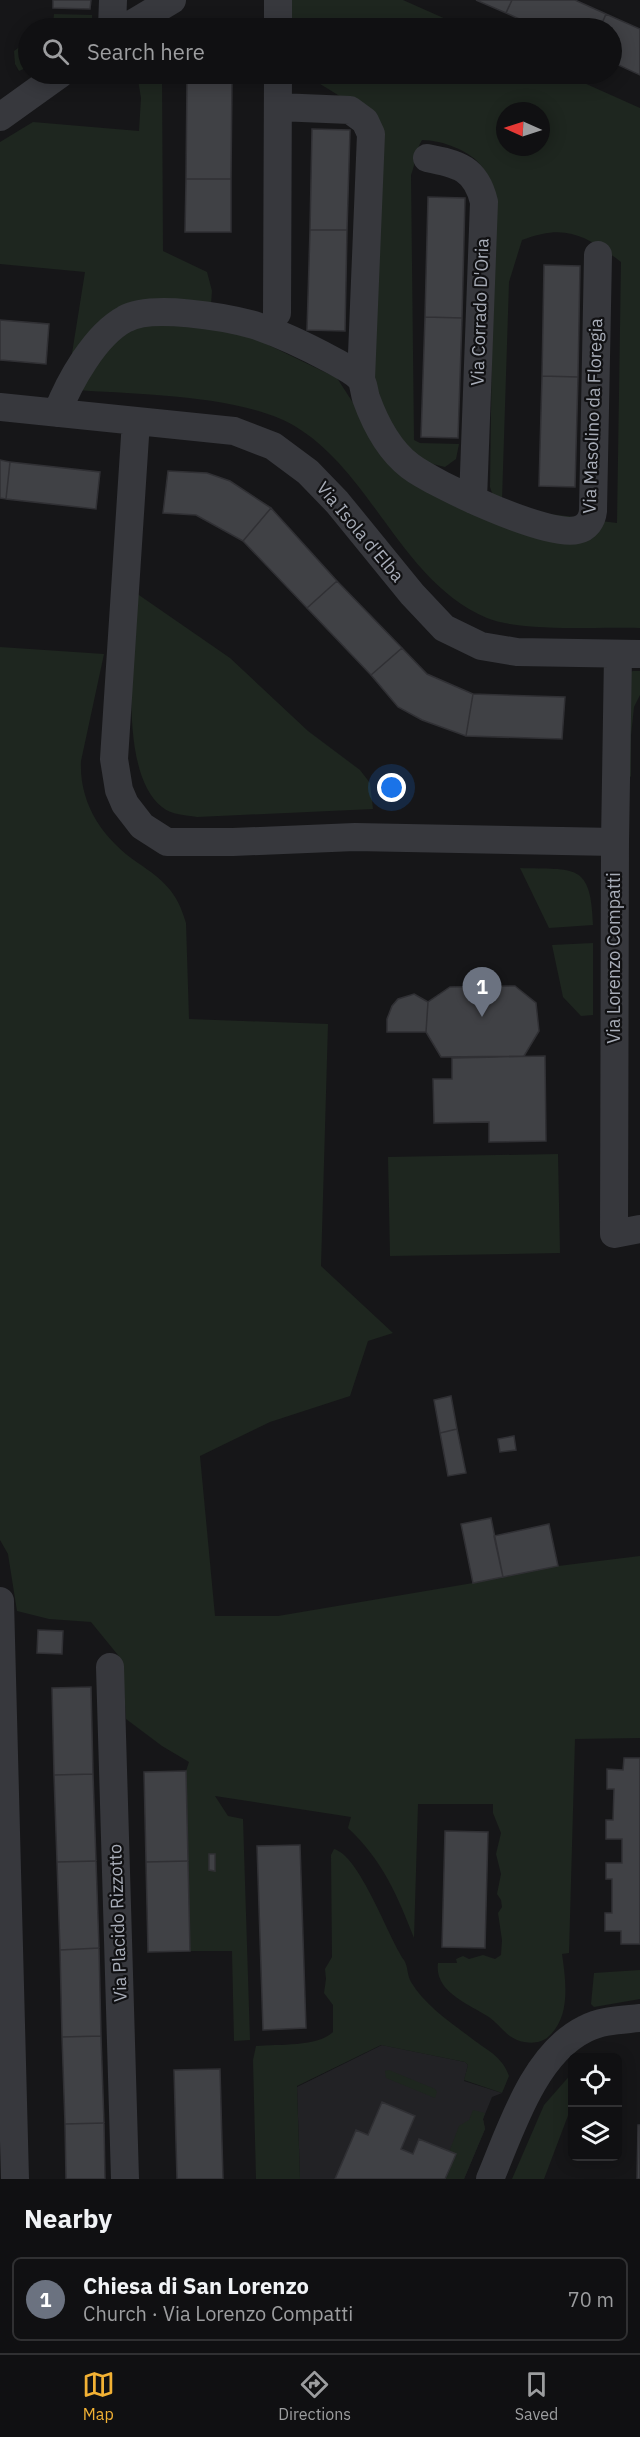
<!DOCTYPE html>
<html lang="en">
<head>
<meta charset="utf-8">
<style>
	:root { --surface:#101012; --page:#1e1e20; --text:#f1f3f6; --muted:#9c9d9f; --line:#303032; --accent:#f2b134 }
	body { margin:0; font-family:"IBM Plex Sans",sans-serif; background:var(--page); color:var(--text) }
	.controls { position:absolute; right:18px; bottom:18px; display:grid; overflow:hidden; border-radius:9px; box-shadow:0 3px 15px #0003 }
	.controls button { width:54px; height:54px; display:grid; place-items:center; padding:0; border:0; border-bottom:2px solid var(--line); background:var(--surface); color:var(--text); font:30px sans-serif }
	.compass { position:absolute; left:496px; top:102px; width:54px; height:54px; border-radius:50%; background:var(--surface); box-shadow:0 3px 15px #0003; rotate:273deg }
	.you { position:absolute; left:392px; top:788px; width:21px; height:21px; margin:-15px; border:4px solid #fff; border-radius:50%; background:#1a73e8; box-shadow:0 0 0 9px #1a73e833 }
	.badge { display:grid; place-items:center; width:39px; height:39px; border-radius:50%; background:var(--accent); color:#fff; font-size:20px; font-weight:700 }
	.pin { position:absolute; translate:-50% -50px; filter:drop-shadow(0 2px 3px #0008) }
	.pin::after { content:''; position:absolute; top:32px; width:21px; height:18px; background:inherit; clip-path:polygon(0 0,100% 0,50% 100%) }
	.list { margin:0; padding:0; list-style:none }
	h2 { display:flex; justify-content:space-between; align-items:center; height:78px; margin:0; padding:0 24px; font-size:26px }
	h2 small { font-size:20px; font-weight:400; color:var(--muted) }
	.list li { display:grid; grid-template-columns:39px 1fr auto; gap:18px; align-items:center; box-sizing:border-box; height:84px; margin:0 12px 12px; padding:0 12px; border:2px solid var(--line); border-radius:9px }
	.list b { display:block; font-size:22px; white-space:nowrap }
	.list p { margin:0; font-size:20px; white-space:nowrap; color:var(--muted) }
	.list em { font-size:20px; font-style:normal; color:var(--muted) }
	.icon { flex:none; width:33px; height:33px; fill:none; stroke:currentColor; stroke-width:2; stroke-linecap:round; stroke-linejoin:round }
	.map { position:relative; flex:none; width:640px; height:2179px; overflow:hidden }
	.search { position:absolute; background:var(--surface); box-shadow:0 3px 15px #0003; left:18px; right:18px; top:18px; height:66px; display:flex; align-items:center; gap:15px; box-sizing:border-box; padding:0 21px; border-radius:33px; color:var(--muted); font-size:22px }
	.sheet { height:174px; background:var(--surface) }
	nav { display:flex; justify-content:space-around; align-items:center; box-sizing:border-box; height:84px; border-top:2px solid var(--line); background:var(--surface); font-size:16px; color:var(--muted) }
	nav a { display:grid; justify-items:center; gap:3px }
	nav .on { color:var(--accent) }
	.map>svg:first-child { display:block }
	.built { fill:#222225 }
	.green { fill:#1e261f; fill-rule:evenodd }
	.building { fill:#404145; stroke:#303034; stroke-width:1.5 }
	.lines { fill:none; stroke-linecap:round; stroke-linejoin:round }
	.minor { stroke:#37383d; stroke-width:28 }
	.labels { text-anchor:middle; stroke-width:4.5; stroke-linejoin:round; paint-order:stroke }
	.street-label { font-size:18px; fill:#a8adb8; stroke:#111113 }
</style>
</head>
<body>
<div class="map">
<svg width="640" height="2179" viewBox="0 0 640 2179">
	<rect width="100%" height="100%" fill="#161618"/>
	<path class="built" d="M 382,2045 L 465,2062 L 468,2065 L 464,2081 L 502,2093 L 492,2097 L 483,2119 L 485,2129 L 464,2179 L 300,2179 L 297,2087 Z"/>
	<path class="green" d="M 286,0 L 403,0 L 466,28 L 290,28 Z
		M 54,14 L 92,15 L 92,25 L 87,28 L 48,28 L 53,25 Z
		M 28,41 L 28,67 L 19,71 L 15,64 L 14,51 Z
		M 137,74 L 162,74 L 163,251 L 207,272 L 212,291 L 211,304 L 163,299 L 70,366 L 85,272 L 0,264 L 0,142 L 33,122 L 139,131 L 141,98 Z
		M 304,74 L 564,74 L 640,108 L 640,628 C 601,627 520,632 487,618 C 400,581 373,472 293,425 C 241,395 135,394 75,390 L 84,373 L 112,339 L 131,326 L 155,321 L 184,322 L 250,336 L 337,378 L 388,457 L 410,481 L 570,544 L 598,531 L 601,521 L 617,523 L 621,262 C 585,235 566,223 522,240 L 509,282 L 502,500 L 524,511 L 575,517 L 572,522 C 544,518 499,520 490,487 L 494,190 C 491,182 488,174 483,168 C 472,151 442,140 422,140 C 415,151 416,163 411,175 L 414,440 L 420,443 L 459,444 L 456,459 L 445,467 C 432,464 416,460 406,450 C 384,430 375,396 373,368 L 381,179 L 380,121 ZM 505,111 L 541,111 L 541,147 L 505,147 Z
		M 136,593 L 230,658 L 308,731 L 360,770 L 370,783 L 373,809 L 197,817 C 185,815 172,815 162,807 C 117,772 134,645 136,593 Z
		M 0,647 L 104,654 L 81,761 C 79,804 103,839 138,863 C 163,880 177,891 186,923 L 189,1019 L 328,1024 L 321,1266 L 393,1333 L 368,1341 L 350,1396 L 270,1422 L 200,1456 L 215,1616 L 278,1616 L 473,1583 L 558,1566 L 640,1556 L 640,1738 L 575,1739 L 569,1953 L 562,1954 C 566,1982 571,2017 548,2037 C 540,2044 528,2044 517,2040 C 506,2036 499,2024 489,2017 C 469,2004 434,1992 438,1963 L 457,1963 L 456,1959 L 463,1956 L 469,1959 L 483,1955 L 495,1959 L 501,1955 L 502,1940 L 498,1913 L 502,1907 L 501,1900 L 497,1894 L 501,1874 L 496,1854 L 501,1833 L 493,1813 L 493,1804 L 418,1804 L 414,1938 C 397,1894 382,1860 348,1828 L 351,1817 L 215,1796 L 228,1816 L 243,1819 L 250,2040 L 234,2041 L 232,1951 L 190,1951 L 186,1771 L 189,1762 L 162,1746 L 126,1719 L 122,1660 L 91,1622 L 49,1619 L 17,1611 L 8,1554 L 0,1540 Z
		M 633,671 L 640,671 L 640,695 L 634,707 L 631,736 L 631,776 L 627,780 L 627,673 Z
		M 520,868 C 575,870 591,862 593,925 L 549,928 Z
		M 593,943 L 593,1015 L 581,1016 L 563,997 L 552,945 Z
		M 558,1154 L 560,1253 L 390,1256 L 388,1157 Z
		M 334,1849 C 360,1856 388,1937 404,1960 C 408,1966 407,1975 411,1982 C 425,2006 453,2024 475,2041 C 489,2051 503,2058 509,2076 L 502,2093 L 464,2080 L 468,2065 L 465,2062 L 381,2045 L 297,2086 L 300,2179 L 256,2179 L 253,2060 L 256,2046 C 278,2044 318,2047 333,2032 L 333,2005 L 324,1993 L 326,1979 L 325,1969 L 332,1957 L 331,1855 Z
		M 640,1970 L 640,1999 L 594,2007 L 591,2004 L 594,1973 Z
		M 389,2070 L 435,2089 L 437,2092 L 435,2098 L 386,2078 L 385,2071 Z
		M 572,2073 L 572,2105 L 544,2179 L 512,2179 L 544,2105 Z
		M 473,2110 L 485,2113 L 483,2119 L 485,2129 L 464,2179 L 445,2179 L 455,2155 L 449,2152 L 459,2126 L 469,2120 Z"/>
	<path class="building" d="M 53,0 L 91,0 L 90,9 L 53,8 Z
		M 476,0 L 512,0 L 506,13 Z
		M 512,0 L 575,0 L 606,14 L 600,28 L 539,28 L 506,13 Z
		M 606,14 L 640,29 L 640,75 L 612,62 L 612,28 L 600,28 Z
		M 188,23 L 233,24 L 233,28 L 188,28 Z
		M 187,74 L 232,74 L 232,80 L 187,79 Z
		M 187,79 L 232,80 L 231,179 L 186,179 Z
		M 312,129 L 350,130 L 347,230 L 310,230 Z
		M 186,179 L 231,179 L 231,232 L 185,232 Z
		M 428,197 L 465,198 L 462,318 L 425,317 Z
		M 310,230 L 347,230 L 345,331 L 307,330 Z
		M 544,265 L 580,266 L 578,377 L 542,376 Z
		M 425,317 L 462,318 L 458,438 L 421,437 Z
		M 0,320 L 49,324 L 46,364 L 0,360 Z
		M 542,376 L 578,377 L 575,487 L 539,486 Z
		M 0,460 L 10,462 L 6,499 L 0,498 Z
		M 10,462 L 100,472 L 96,509 L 6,499 Z
		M 168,471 L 207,473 L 230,481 L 271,508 L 243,541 L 196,515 L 163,513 Z
		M 271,508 L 337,581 L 307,608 L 243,541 Z
		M 337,581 L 402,648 L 371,675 L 307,608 Z
		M 402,648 L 427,674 L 473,694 L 466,736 L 422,720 L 398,707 L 371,675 Z
		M 473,694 L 565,697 L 562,739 L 466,736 Z
		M 515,986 L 536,1003 L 539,1031 L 524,1056 L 441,1057 L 426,1032 L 428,1002 L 450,987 Z
		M 414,994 L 428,1002 L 426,1032 L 387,1032 L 387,1019 L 392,1006 L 398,999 Z
		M 545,1056 L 546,1141 L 489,1142 L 489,1122 L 434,1123 L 433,1079 L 452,1079 L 452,1058 Z
		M 451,1396 L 457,1429 L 440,1433 L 434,1400 Z
		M 457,1429 L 466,1473 L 448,1476 L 440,1433 Z
		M 514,1436 L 516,1450 L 500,1452 L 498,1439 Z
		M 491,1518 L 503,1577 L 473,1583 L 461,1524 Z
		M 549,1524 L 558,1566 L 503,1577 L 494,1536 Z
		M 38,1630 L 63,1631 L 62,1654 L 37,1653 Z
		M 91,1687 L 93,1774 L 54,1775 L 52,1688 Z
		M 624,1758 L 640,1758 L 640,1944 L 621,1944 L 621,1931 L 605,1931 L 605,1913 L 612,1913 L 612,1879 L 606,1879 L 606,1863 L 622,1863 L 622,1839 L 606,1839 L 606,1820 L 613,1820 L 614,1789 L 607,1789 L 607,1769 L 623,1770 Z
		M 186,1771 L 188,1861 L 146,1862 L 144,1772 Z
		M 93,1774 L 96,1861 L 57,1862 L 54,1775 Z
		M 445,1831 L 488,1832 L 485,1948 L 442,1947 Z
		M 300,1845 L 306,2028 L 263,2030 L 257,1846 Z
		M 209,1854 L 215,1854 L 215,1871 L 209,1870 Z
		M 96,1861 L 99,1948 L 60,1950 L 57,1862 Z
		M 188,1861 L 190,1951 L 148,1952 L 146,1862 Z
		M 99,1948 L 101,2036 L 62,2037 L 60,1950 Z
		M 101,2036 L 104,2123 L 65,2124 L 62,2037 Z
		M 220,2069 L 223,2179 L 177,2179 L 174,2070 Z
		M 382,2102 L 415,2116 L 401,2149 L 413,2154 L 419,2139 L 456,2154 L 445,2179 L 335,2179 L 356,2130 L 368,2135 Z
		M 104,2123 L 105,2179 L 66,2179 L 65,2124 Z
		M 638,2125 L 640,2125 L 640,2179 L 637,2179 Z"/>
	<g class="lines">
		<path class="minor" d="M 112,28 L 113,0
			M 125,28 L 172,0
			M 278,28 L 278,1
			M 278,107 L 350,110 L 365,121 L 371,134 L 361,379
			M 0,117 L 60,74
			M 427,158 C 458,164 476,168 484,202 L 473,500
			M 277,313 L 278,74
			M 0,407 L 234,431 L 273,446 L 308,472 L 337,502 L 412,594 L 444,628 L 481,646 L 517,652 L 640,654
			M 57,413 C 69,382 95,335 125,319 C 151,304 225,317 254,325 C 281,334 308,347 332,360 C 341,365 352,370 359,377 C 364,382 364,392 366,398 C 375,423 389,450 410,466 C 435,485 548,538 577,530 C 587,528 592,520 593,511 L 598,255
			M 136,421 L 114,759 L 119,790 L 125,804 L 142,826 L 167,842 L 233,842 L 355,837 L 615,842
			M 618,655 L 615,842 L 614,1234 L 640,1229
			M 0,1601 L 15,2179
			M 110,1667 L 125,2179
			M 490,2179 C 511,2129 534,2054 585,2029 C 602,2020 621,2020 640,2018"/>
	</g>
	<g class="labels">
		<g class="street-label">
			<text transform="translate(480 312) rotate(-88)" y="6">Via Corrado D'Oria</text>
			<text transform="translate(593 416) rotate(-88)" y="6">Via Masolino da Floregia</text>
			<text transform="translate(360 532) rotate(50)" y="6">Via Isola d'Elba</text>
			<text transform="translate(614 958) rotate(-90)" y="6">Via Lorenzo Compatti</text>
			<text transform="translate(118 1923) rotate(-92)" y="6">Via Placido Rizzotto</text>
		</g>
	</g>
</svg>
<div class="controls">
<button><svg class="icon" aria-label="locate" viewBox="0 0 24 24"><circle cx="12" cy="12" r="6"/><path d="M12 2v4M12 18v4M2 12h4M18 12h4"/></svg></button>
<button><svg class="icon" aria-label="layers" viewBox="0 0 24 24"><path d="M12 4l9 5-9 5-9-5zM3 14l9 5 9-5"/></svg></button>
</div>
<svg class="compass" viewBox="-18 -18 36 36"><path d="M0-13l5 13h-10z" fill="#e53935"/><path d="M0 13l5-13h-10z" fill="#9c9d9f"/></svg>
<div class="you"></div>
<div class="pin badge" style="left:482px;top:1017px;background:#6b7280">1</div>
<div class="search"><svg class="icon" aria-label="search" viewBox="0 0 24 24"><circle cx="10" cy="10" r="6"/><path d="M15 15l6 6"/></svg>Search here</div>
</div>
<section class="sheet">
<h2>Nearby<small></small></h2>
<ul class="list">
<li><span class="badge" style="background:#6b7280">1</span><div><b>Chiesa di San Lorenzo</b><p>Church · Via Lorenzo Compatti</p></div><em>70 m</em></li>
</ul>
</section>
<nav>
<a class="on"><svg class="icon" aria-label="map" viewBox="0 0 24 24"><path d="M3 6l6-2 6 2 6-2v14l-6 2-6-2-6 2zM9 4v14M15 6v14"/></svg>Map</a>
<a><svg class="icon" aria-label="directions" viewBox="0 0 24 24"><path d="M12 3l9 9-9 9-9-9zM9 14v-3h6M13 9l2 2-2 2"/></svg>Directions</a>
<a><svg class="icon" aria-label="saved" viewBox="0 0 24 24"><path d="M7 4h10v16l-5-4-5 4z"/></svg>Saved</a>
</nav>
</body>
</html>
